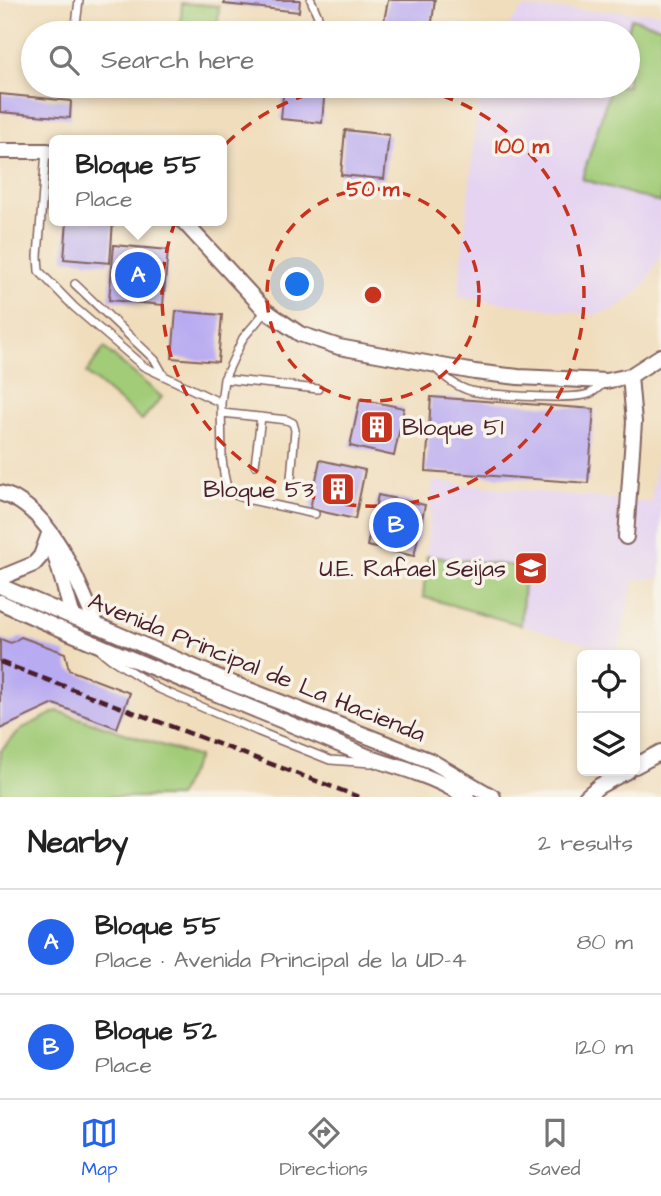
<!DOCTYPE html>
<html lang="en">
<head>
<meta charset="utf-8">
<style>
	:root { --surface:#fff; --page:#f6f6f6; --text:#222; --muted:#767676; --line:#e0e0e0; --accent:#2563eb }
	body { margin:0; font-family:"Architects Daughter",sans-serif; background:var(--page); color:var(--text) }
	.controls { position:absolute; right:21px; bottom:21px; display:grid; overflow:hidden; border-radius:10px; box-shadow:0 4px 10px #0003 }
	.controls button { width:63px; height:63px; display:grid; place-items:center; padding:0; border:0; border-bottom:2px solid var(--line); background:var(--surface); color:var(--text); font:35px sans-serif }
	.you { position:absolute; left:298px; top:285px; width:24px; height:24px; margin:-18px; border:5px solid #fff; border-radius:50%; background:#1a73e8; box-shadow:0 0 0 10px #1a73e833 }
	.badge { display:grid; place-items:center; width:46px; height:46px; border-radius:50%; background:var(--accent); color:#fff; font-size:23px; font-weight:700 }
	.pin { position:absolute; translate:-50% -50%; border:4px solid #fff; box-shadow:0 2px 7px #0006 }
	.popup { position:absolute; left:49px; top:135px; width:178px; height:91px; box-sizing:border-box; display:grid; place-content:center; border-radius:10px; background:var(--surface); filter:drop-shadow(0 2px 5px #0005); font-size:23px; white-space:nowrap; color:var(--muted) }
	.popup b { font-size:26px; color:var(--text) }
	.popup::after { content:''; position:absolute; left:50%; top:100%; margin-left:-14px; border:14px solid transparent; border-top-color:var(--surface) }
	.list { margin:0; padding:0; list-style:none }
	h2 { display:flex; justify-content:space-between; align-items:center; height:91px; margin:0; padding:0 28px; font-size:30px }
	h2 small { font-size:23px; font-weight:400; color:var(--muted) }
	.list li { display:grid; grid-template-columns:46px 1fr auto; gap:21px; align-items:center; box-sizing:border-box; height:105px; padding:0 28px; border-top:2px solid var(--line) }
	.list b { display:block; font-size:26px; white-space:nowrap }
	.list p { margin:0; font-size:23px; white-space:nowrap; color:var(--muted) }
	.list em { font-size:23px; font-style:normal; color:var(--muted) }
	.icon { flex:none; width:38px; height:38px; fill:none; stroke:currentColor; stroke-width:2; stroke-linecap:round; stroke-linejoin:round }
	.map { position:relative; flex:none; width:661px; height:797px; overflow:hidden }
	.search { position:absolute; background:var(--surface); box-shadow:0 4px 10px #0003; left:21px; right:21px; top:21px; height:77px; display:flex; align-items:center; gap:18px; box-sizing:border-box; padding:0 24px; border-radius:38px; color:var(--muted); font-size:26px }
	.sheet { height:301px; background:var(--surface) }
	nav { display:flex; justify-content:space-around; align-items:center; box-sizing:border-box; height:98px; border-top:2px solid var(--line); background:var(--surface); font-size:19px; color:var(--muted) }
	nav a { display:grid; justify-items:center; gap:4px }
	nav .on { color:var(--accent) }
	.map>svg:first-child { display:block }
	.built { fill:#e5d3f1 }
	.green { fill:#a2cc78; stroke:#767652; stroke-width:2 }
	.building { fill:#b9abf1 }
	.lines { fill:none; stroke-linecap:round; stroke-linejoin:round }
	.service-casing { stroke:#84625e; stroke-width:10 }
	.minor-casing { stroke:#84625e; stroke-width:18 }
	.service { stroke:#fff; stroke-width:7 }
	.minor { stroke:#fff; stroke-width:14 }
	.rail { stroke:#4a1f2b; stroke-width:4.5; stroke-dasharray:10 5; stroke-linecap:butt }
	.ring { fill:none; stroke:#c8321e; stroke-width:3.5; stroke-dasharray:12 9 }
	.labels { text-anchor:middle; stroke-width:7; stroke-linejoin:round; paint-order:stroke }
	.poi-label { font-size:24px; fill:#4a1f2b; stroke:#f7f3e8; text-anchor:end }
	.street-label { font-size:24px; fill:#4a1f2b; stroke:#f7f3e8 }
	.centre { fill:#c8321e; stroke:#f7f3e8; stroke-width:3.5 }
	.ring-label { font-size:21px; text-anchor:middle; font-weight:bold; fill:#c8321e; stroke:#f7f3e8; stroke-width:7; stroke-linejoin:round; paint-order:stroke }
</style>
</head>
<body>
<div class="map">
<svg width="661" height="797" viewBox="0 0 661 797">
	<rect width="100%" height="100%" fill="#f7f3e8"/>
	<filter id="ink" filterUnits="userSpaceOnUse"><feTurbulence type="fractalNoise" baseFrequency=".0143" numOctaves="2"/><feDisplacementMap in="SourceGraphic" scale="14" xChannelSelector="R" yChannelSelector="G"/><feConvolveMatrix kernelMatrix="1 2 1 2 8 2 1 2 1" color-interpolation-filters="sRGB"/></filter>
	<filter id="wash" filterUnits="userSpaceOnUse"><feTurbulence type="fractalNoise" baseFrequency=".00686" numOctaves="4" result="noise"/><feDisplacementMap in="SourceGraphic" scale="28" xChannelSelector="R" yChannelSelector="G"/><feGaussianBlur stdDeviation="1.57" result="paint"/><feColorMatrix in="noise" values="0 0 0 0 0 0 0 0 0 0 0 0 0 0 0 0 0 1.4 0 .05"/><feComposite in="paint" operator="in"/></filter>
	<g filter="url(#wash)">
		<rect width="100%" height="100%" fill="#f0ddbc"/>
		<path class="built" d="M 523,8 L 661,13 L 661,254 L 645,285 L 632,297 L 613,310 L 594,315 L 458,297 L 480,86 L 628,86 L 628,33 L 503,33 Z
			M 661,421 L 661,578 L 634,580 L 618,653 L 423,597 L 433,481 L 651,503 Z"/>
		<path class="green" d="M 182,3 L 219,6 L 217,33 L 180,33 Z
			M 631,18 L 661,27 L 661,203 L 582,179 L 611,86 L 628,86 L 627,33 Z
			M 104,348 L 162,397 L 142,420 L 86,373 Z
			M 427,556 L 525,567 L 521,625 L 423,597 Z
			M 57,711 L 198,757 L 178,797 L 0,797 L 0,751 L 23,728 Z"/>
		<g id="blocks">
			<path class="building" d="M 224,0 L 300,0 L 299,12 L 224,4 Z
				M 388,0 L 435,0 L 431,29 L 384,21 Z
				M 284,86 L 325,86 L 322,123 L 281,119 Z
				M 0,94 L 71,101 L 70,118 L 0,112 Z
				M 345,130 L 389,135 L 384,179 L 341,175 Z
				M 67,221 L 113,221 L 110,263 L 64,259 Z
				M 114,245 L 168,250 L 163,305 L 109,300 Z
				M 176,311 L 222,315 L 218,362 L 172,358 Z
				M 431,397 L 594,409 L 588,483 L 426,471 Z
				M 360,399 L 404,408 L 394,456 L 350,446 Z
				M 320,460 L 365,470 L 355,519 L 310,509 Z
				M 378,495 L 425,505 L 414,556 L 367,546 Z
				M 21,637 L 65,653 L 69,670 L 130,693 L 117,728 L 54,704 L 0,729 L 0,639 L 11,643 Z"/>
		</g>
	</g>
	<g filter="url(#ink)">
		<use href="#blocks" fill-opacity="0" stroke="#84625e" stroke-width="2"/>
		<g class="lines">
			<g class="service-casing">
				<path id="service" d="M 311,0 L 325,33
					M 75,33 L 79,0
					M 46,151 L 38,256 L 39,271 L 74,307 L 143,366 L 221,403
					M 75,284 L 155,360 L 164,376
					M 266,311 L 243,338 L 224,379 L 221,403 L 222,459 L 224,474 L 227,488 L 236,495 L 246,499 L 315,514
					M 435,368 C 446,378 456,387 471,391 C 490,395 576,401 591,393 C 595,391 600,386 604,383
					M 224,379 L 318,389
					M 222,413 L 287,420 L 293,423 L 295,430 L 291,479
					M 255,465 L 261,417
					M 101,651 L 111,659 L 157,688 L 257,731 L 330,760 L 371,763"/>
			</g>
			<g class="minor-casing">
				<path id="minor" d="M 0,151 L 46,151 L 54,152
					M 183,221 L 266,311 L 300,334 L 339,347 L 475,372 L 518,377 L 606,381 L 630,376 L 661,356
					M 0,493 C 7,495 14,498 20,502 C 60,528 78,584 97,626
					M 626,537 L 634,422 L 630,376
					M 51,541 L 73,617
					M 0,578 L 34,564 L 41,556 L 49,534
					M 0,586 L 73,617 L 101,627 L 234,684 L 431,761 L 493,797
					M 0,602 C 120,657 243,703 364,755 C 382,763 401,767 419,774 C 436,780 452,788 467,797
					M 635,766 L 661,752
					M 586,797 L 599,786 L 627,771"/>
			</g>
			<use href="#service" class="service"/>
			<use href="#minor" class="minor"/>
			<path class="rail" d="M 0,662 L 359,797"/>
		</g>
	</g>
	<g class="ring">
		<circle cx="373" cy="295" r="106"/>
		<path d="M401 86A211 211 0 1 1 345 86"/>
	</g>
	<defs>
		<g id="building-square" transform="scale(1.75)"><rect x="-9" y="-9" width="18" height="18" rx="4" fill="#c8321e" stroke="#f7f3e8"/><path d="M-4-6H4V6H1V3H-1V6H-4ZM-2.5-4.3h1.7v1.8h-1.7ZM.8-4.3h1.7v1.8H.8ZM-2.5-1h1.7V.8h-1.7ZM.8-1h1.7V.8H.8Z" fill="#fff"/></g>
		<g id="school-square" transform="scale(1.75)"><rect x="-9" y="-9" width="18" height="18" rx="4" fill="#c8321e" stroke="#f7f3e8"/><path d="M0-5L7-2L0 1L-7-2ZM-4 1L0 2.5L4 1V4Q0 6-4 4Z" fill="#fff"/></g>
	</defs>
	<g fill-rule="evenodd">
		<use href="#building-square" x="377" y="427"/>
		<use href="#building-square" x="338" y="489"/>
		<use href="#school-square" x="531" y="568"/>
	</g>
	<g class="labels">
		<g class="poi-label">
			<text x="402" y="435" text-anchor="start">Bloque 51</text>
			<text x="314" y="497">Bloque 53</text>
			<text x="506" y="576">U.E. Rafael Seijas</text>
		</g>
		<g class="street-label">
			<text transform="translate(257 667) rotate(22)" y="8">Avenida Principal de La Hacienda</text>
		</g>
	</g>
	<circle cx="373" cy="295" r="10" class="centre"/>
	<g class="ring-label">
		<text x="522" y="153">100 m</text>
		<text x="373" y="196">50 m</text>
	</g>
</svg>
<div class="controls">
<button><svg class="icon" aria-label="locate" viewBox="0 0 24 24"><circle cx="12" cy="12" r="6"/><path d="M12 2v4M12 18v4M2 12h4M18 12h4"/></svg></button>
<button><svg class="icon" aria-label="layers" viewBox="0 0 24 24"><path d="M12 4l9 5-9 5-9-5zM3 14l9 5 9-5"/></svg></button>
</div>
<div class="you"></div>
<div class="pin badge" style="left:138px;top:275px">A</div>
<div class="popup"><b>Bloque 55</b>Place</div>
<div class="pin badge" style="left:396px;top:525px">B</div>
<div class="search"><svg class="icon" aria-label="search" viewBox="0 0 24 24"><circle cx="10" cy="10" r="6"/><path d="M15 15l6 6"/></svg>Search here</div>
</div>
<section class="sheet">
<h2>Nearby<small>2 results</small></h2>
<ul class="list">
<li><span class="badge">A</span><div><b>Bloque 55</b><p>Place · Avenida Principal de la UD-4</p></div><em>80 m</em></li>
<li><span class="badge">B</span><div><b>Bloque 52</b><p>Place</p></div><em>120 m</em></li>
</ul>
</section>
<nav>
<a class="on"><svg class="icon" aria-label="map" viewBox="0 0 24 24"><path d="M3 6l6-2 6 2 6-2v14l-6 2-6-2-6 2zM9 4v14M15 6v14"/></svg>Map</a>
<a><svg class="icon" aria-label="directions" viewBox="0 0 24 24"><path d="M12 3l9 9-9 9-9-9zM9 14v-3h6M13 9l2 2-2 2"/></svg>Directions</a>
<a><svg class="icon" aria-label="saved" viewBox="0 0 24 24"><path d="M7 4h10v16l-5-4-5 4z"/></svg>Saved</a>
</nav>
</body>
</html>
